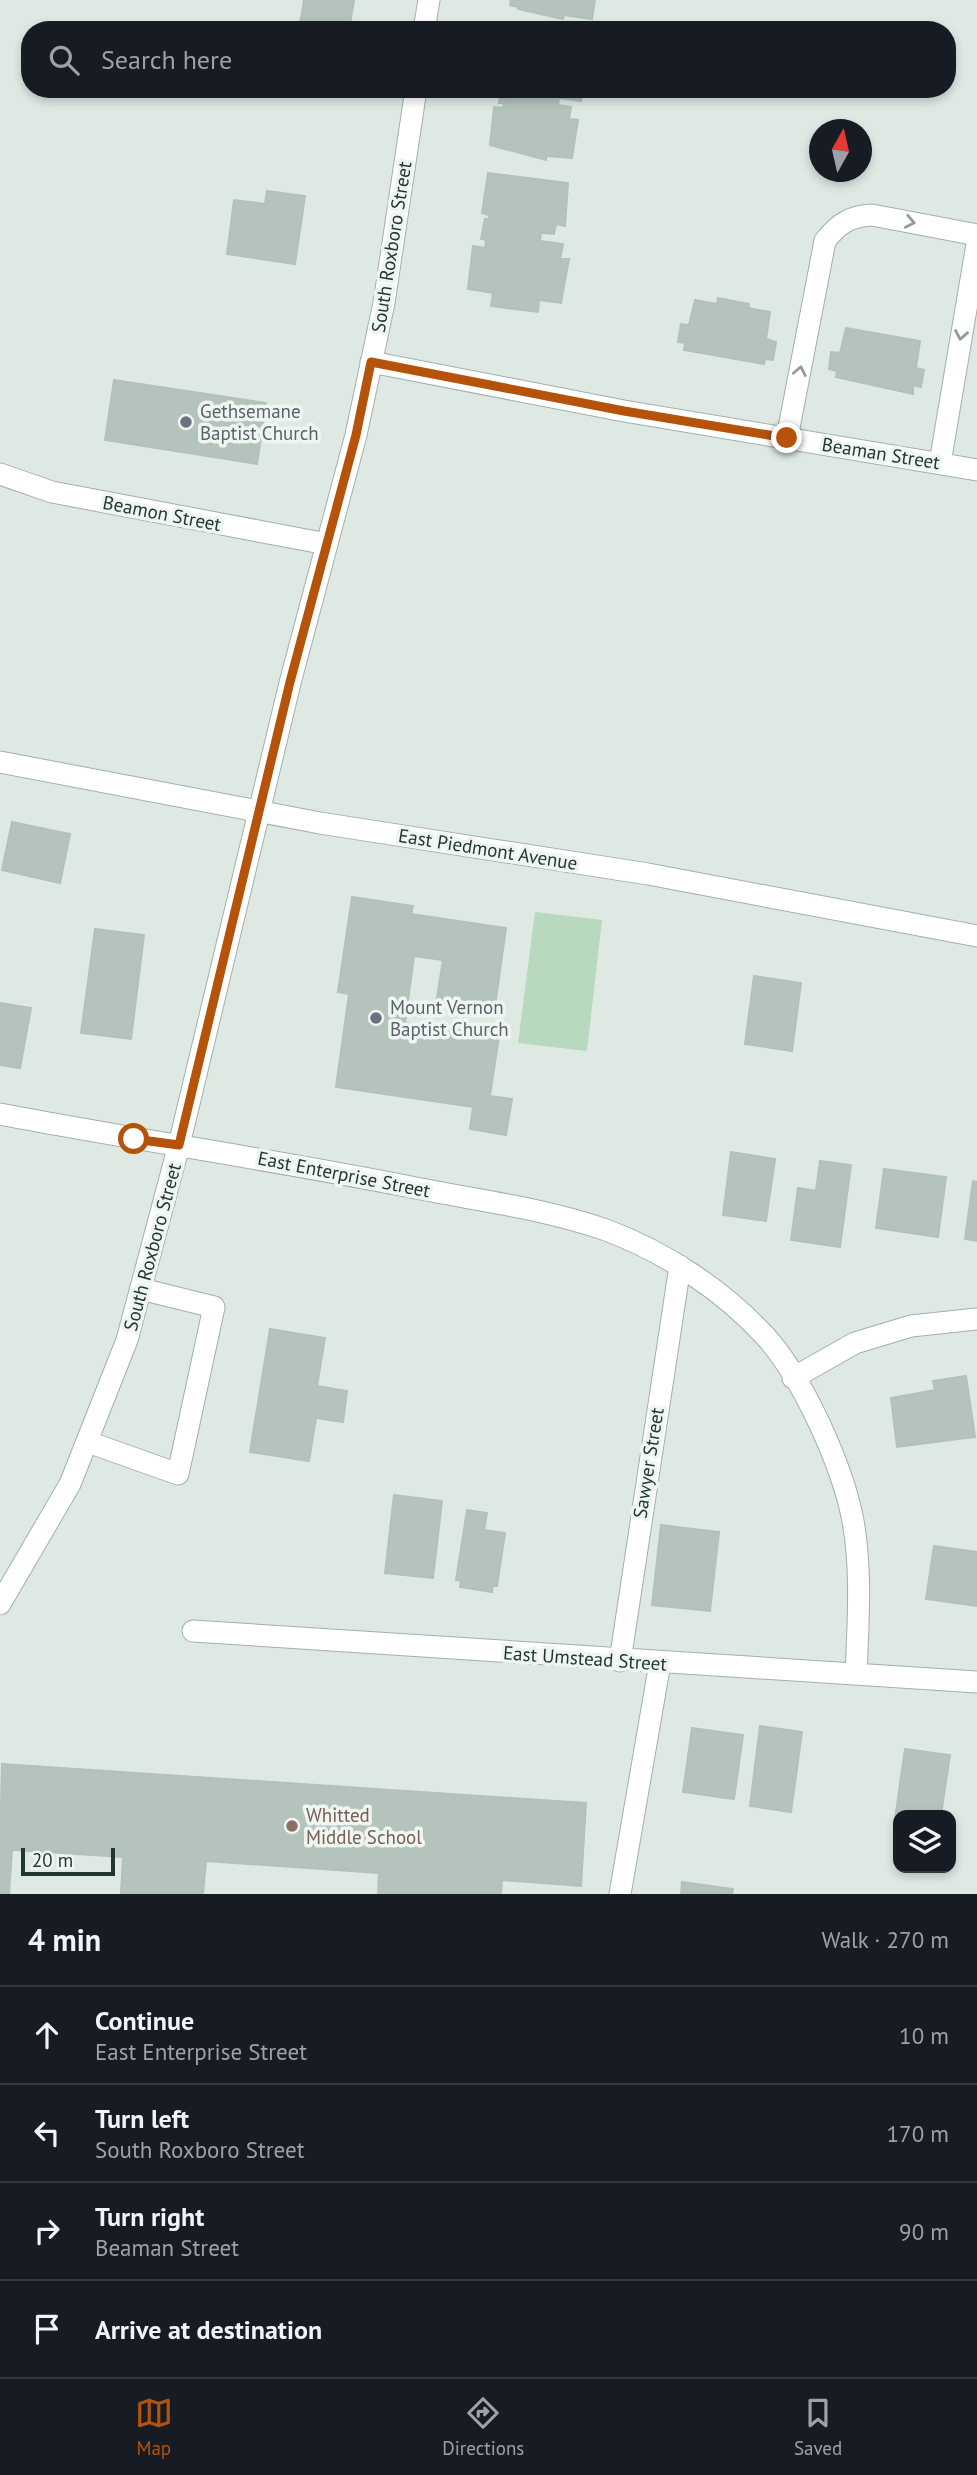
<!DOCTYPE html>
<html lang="en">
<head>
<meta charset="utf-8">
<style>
	:root { --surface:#171b24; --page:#20242c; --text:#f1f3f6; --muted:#9ea1a6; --line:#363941; --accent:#b45309 }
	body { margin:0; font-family:"PT Sans",sans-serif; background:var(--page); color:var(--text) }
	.controls { position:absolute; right:21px; bottom:21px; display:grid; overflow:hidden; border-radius:14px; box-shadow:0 4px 10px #0003 }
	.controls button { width:63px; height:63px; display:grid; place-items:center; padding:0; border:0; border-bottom:2px solid var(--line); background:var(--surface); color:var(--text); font:35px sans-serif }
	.compass { position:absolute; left:809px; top:119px; width:63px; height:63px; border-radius:50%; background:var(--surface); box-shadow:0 4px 10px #0003; rotate:8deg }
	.scale { position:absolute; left:21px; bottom:18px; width:94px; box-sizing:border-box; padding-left:7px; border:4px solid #21382f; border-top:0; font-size:19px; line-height:24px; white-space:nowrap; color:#21382f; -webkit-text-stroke:5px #eff6f1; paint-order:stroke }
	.stop { position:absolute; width:21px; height:21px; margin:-16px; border:5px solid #b45309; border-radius:50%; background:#fff }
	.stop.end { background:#b45309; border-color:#fff; box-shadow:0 2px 7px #0008 }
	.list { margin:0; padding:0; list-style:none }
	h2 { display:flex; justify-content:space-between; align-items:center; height:91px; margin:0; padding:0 28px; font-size:30px }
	h2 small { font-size:23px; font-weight:400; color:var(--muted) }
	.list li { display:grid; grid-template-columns:46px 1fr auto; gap:21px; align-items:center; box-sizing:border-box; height:98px; padding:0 28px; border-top:2px solid var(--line) }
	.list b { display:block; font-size:26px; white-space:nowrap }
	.list p { margin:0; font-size:23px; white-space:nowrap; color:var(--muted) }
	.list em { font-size:23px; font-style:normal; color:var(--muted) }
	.icon { flex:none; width:38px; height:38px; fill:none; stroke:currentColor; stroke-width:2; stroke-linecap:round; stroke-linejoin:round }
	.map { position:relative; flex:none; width:977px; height:1894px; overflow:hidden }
	.search { position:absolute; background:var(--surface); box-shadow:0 4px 10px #0003; left:21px; right:21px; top:21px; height:77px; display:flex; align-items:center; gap:18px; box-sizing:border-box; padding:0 24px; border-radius:28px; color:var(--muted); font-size:26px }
	.sheet { height:483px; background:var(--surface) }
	nav { display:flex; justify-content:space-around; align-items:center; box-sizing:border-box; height:98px; border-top:2px solid var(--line); background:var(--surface); font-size:19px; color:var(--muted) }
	nav a { display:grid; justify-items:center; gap:4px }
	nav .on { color:var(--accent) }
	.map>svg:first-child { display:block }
	.green { fill:#b8d9bd }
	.building { fill:#b4c4bc; stroke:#b2c2b9; stroke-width:2 }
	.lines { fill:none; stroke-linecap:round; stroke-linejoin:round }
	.minor-casing { stroke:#a2b0a9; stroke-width:23 }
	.minor { stroke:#fff; stroke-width:21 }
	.oneway { stroke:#909c97 }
	.route { stroke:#b45309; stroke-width:9 }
	.worship-dot { fill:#6b7280; stroke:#eff6f1; stroke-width:2.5 }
	.education-dot { fill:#8d6e63; stroke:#eff6f1; stroke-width:2.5 }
	.labels { text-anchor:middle; stroke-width:7; stroke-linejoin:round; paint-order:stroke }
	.street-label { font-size:19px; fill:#21382f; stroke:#eff6f1 }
	.worship-label { font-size:19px; fill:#5b616d; stroke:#eff6f1; text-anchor:start }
	.education-label { font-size:19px; fill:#785e54; stroke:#eff6f1; text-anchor:start }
</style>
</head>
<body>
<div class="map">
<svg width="977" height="1894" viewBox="0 0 977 1894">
	<rect width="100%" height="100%" fill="#dfe9e3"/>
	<path class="green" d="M 535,912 L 602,920 L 587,1051 L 518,1043 Z"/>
	<path class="building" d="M 304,0 L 354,0 L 349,30 L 299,30 Z
		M 511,0 L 595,0 L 592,19 L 564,15 L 563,19 L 518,9 L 518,7 L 510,5 Z
		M 501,89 L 582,89 L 581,101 L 559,98 L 558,105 L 571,107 L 569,119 L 578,120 L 572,158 L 546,156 L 546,160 L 490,145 L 494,107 L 503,108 L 504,103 L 499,103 Z
		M 488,173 L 568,183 L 565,226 L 556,224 L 554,234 L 541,233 L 540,241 L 563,244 L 560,259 L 569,259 L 561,303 L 539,300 L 538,312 L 491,306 L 493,293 L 468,289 L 473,246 L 485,248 L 486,240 L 481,239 L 485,219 L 489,219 L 489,215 L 482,213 Z
		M 267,191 L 305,196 L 295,264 L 227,254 L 234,200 L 265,204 Z
		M 718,298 L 749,304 L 748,308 L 770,312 L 766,339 L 776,342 L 773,360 L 765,359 L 764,364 L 684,350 L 685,343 L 678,342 L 681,324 L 689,325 L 695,300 L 717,304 Z
		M 846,328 L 920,341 L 916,368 L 924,370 L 921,387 L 913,385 L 913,394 L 836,377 L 837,371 L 829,369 L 831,352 L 840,353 Z
		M 114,380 L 266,403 L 257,464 L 105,440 Z
		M 12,822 L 70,834 L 60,883 L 2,870 Z
		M 352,897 L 413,906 L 411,914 L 506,928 L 494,1013 L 436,1004 L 443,960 L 414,956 L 405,1023 L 499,1036 L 490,1096 L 512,1099 L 506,1135 L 470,1129 L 473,1107 L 336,1087 L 349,994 L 338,992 Z
		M 95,929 L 144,935 L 131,1039 L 81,1033 Z
		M 754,976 L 801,983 L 792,1051 L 745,1044 Z
		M 0,1003 L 31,1008 L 20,1068 L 0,1065 Z
		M 731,1152 L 775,1159 L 766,1221 L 723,1215 Z
		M 820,1161 L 851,1165 L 840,1247 L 791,1240 L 798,1188 L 816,1191 Z
		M 884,1169 L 946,1177 L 938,1237 L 876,1228 Z
		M 973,1181 L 977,1182 L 977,1241 L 965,1239 Z
		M 270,1329 L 325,1338 L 317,1386 L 347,1391 L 343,1422 L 316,1418 L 309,1461 L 250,1452 Z
		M 966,1376 L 975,1437 L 897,1447 L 891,1398 L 935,1390 L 933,1381 Z
		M 394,1495 L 442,1501 L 433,1578 L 385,1573 Z
		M 467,1510 L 487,1513 L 484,1530 L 505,1533 L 497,1586 L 493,1586 L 492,1592 L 460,1587 L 461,1581 L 456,1580 Z
		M 661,1525 L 719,1532 L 710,1611 L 652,1605 Z
		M 934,1546 L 977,1552 L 977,1606 L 926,1599 Z
		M 760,1726 L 802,1732 L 791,1812 L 750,1806 Z
		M 692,1728 L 743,1735 L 734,1799 L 683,1792 Z
		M 905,1749 L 950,1755 L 941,1815 L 898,1815 L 898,1820 L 895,1819 Z
		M 2,1764 L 586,1803 L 581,1886 L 502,1880 L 501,1894 L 378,1894 L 379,1873 L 206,1861 L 203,1894 L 121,1894 L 123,1857 L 0,1849 Z
		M 0,1849 L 12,1850 L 9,1894 L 0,1893 Z
		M 682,1882 L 733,1889 L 732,1894 L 681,1894 Z"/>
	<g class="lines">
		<g class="minor-casing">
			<path id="minor" d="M 424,30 L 429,0
				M 371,362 L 624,411 L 977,470
				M 787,438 L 825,241 C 838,224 850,216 872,215 L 977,235
				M 940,463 L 977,244
				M 0,474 L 52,492 L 327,544
				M 0,762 L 320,823 L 648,874 L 977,936
				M 0,1114 C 137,1140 274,1160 411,1187 C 475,1200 543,1208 606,1230 C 665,1252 723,1290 766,1337 C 803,1378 843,1467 853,1521 C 862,1571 858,1624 856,1674
				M 793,1378 L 855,1343 L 911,1326 L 977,1319
				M 88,1442 L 178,1474 L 214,1307 L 141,1289
				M 0,1604 L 70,1484 L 127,1340 L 179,1145 L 290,683 L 356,435 L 384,303 L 416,89
				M 193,1631 L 977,1682
				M 620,1661 L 680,1266
				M 620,1894 L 660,1663"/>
		</g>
		<use href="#minor" class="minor"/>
	</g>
	<defs><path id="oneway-chevron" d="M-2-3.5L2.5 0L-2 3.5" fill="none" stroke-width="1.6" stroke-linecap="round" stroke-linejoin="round" transform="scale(1.75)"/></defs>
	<g class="oneway">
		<use href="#oneway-chevron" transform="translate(910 222) rotate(11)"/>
		<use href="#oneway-chevron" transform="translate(961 335) rotate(100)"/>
		<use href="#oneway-chevron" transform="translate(800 371) rotate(-79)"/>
	</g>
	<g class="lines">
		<path class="route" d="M 134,1139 L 179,1145 L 290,682 L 356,435 L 371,362 L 624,411 L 787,438"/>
	</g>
	<g class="worship-dot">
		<circle cx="186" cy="422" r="7"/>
		<circle cx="376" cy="1018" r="7"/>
	</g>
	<circle class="education-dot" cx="292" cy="1826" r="7"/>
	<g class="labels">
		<g class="street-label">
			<text transform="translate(391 247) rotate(-81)" y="7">South Roxboro Street</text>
			<text transform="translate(881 453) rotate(9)" y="7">Beaman Street</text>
			<text transform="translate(162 513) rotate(11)" y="7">Beamon Street</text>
			<text transform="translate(488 849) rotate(9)" y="7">East Piedmont Avenue</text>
			<text transform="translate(344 1174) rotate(11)" y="7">East Enterprise Street</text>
			<text transform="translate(152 1247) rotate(-75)" y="7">South Roxboro Street</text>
			<text transform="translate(648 1463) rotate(-81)" y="7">Sawyer Street</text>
			<text transform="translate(585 1658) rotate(4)" y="7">East Umstead Street</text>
		</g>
		<g class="worship-label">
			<text x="200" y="418">Gethsemane<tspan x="200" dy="22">Baptist Church</tspan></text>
			<text x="390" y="1014">Mount Vernon<tspan x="390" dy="22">Baptist Church</tspan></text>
		</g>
		<g class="education-label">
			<text x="306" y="1822">Whitted<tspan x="306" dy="22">Middle School</tspan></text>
		</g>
	</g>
</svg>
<div class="controls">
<button><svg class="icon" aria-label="layers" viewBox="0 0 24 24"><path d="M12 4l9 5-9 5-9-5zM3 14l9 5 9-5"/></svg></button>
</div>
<svg class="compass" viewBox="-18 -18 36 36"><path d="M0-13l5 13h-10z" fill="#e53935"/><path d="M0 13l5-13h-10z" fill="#9ea1a6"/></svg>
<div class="scale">20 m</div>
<div class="stop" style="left:134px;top:1139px"></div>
<div class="stop end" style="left:787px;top:438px"></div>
<div class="search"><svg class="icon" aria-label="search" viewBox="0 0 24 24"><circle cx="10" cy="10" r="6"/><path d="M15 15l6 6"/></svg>Search here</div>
</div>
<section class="sheet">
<h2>4 min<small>Walk · 270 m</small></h2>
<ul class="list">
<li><svg class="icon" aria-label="ahead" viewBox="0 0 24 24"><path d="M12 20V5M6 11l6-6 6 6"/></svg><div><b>Continue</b><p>East Enterprise Street</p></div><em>10 m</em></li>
<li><svg class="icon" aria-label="left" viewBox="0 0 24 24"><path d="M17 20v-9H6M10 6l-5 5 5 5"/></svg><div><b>Turn left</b><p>South Roxboro Street</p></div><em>170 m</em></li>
<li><svg class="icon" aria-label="right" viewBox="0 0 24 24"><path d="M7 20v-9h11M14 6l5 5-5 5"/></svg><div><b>Turn right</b><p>Beaman Street</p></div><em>90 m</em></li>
<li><svg class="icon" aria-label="arrive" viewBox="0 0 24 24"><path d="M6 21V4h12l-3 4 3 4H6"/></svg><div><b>Arrive at destination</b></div></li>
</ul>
</section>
<nav>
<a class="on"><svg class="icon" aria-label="map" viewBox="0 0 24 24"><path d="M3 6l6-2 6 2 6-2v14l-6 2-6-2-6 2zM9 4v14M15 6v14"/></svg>Map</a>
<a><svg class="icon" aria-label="directions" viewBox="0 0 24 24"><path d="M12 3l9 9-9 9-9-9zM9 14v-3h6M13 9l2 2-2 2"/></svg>Directions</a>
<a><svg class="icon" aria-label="saved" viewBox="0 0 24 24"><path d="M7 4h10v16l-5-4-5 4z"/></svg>Saved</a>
</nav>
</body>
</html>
